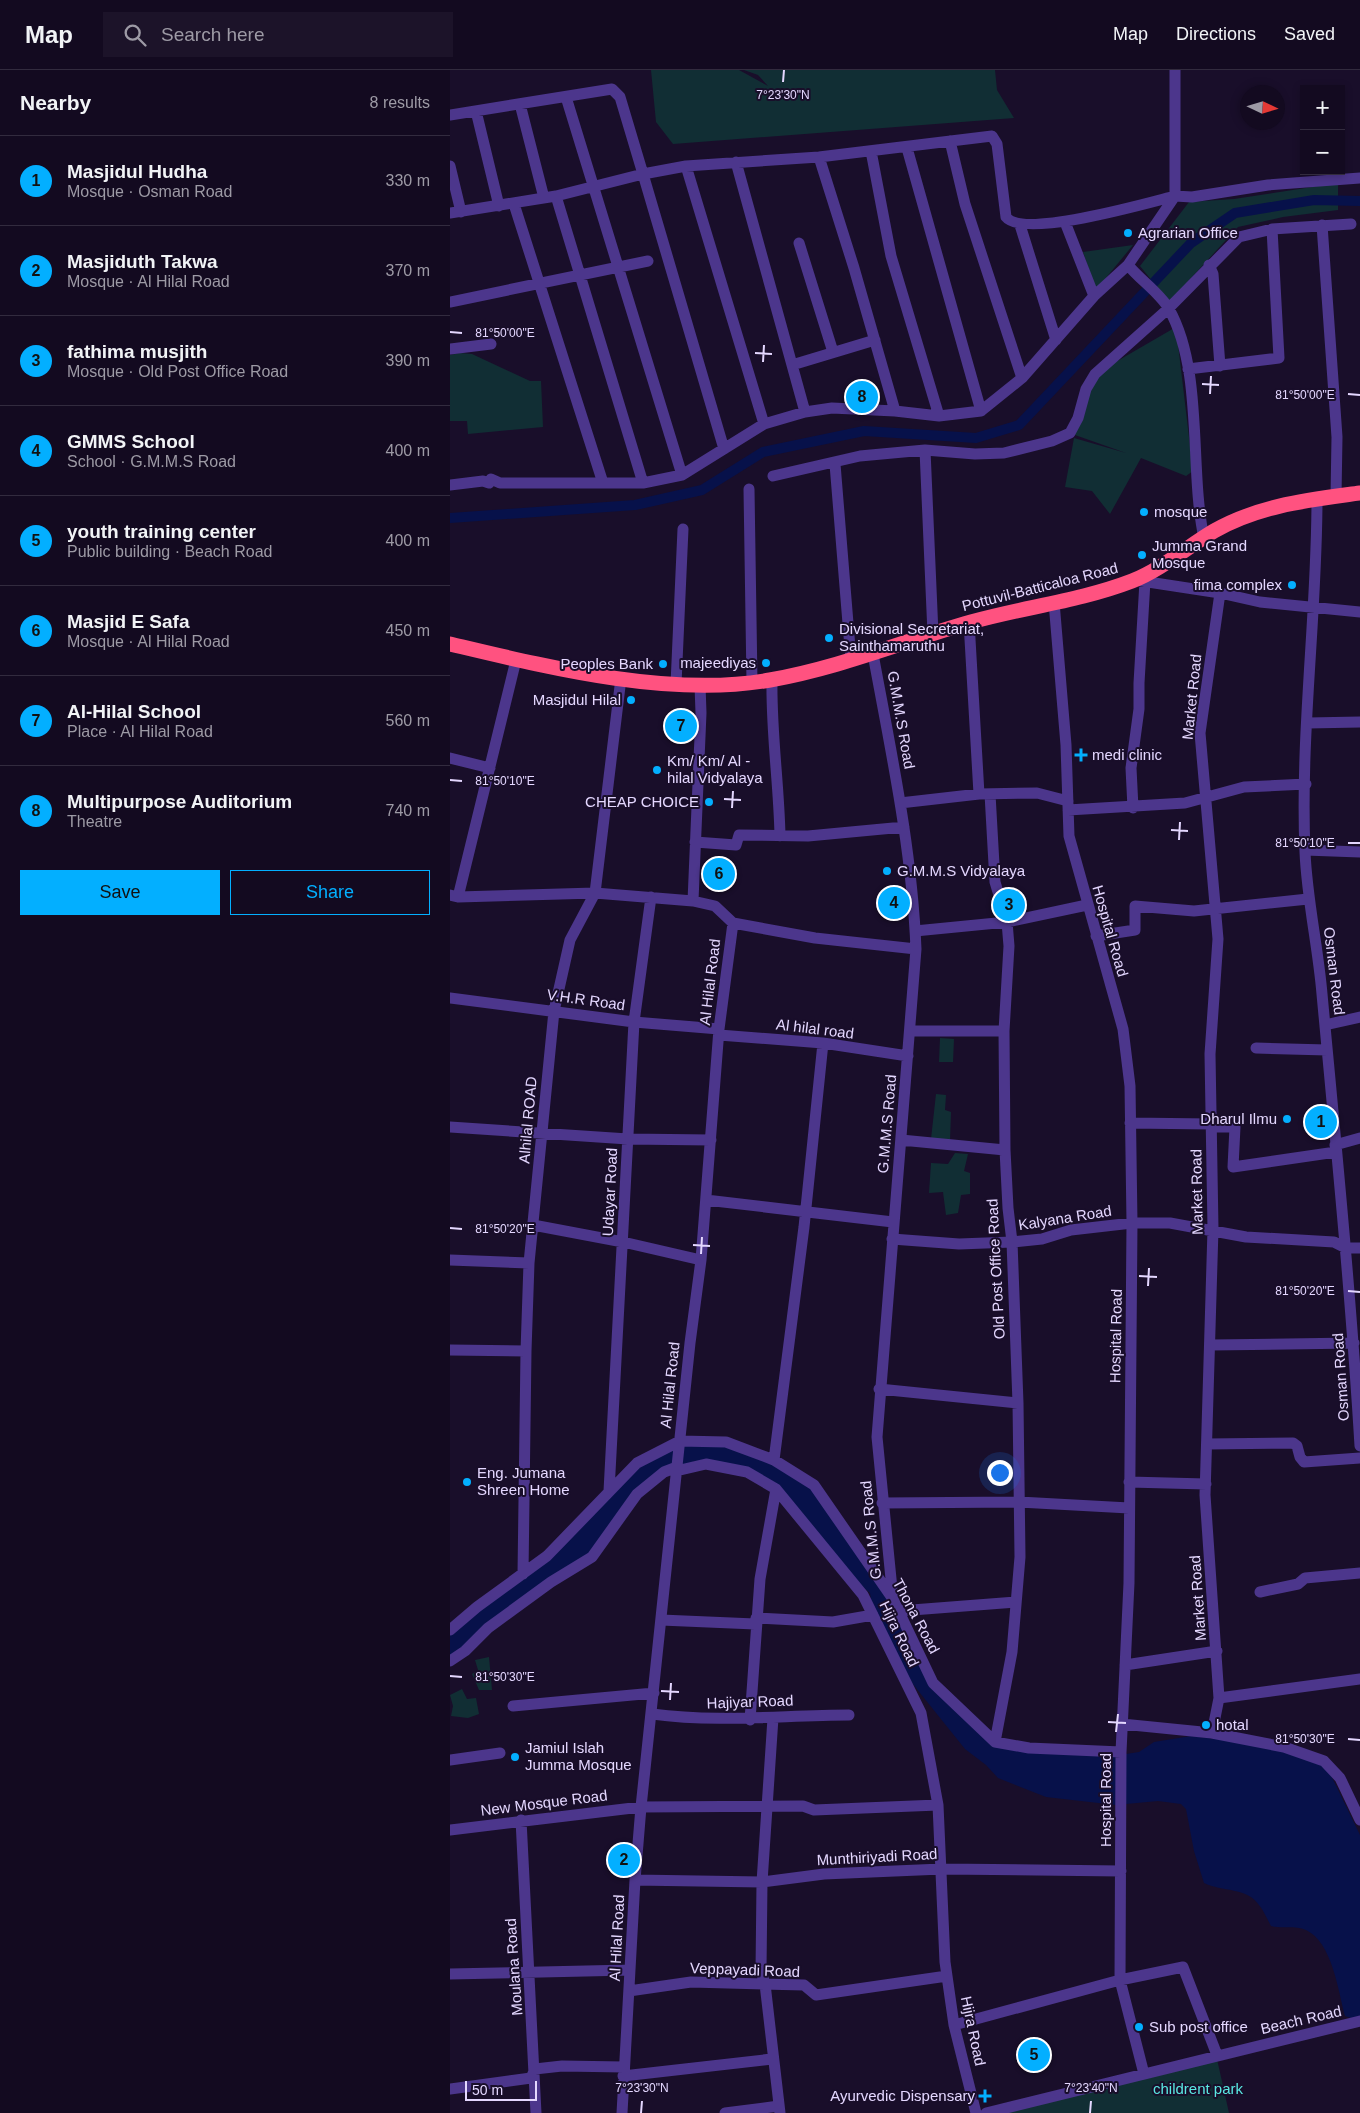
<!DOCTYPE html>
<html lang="en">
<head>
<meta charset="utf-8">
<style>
	:root { --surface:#130a20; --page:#1c1329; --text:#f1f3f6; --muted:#9d9aa5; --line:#322b3e; --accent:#03afff }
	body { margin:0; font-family:Arial,sans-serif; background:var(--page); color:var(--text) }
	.controls { position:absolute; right:15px; top:15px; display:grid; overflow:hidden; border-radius:0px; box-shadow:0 2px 8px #0003 }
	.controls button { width:45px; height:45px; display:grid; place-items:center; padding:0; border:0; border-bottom:1px solid var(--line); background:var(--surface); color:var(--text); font:25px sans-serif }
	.compass { position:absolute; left:790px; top:15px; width:45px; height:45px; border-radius:50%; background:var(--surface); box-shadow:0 2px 8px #0003; rotate:94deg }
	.scale { position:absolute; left:15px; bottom:12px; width:72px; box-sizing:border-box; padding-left:5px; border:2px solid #e4d7ff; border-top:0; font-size:14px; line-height:18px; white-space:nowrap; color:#e4d7ff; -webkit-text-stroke:4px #190e2a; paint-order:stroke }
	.you { position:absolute; left:549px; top:1402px; width:18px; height:18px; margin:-12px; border:4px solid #fff; border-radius:50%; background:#1a73e8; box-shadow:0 0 0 8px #1a73e833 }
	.badge { display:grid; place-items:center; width:32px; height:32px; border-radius:50%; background:var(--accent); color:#111; font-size:16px; font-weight:700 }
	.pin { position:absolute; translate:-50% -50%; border:2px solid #fff; box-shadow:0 1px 5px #0006 }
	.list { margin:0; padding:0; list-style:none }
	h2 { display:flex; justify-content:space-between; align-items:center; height:65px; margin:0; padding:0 20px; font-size:21px }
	h2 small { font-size:16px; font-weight:400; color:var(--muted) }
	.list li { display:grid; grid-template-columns:32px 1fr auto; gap:15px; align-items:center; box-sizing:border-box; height:90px; padding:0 20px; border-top:1px solid var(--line) }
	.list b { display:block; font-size:19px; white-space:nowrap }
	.list p { margin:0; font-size:16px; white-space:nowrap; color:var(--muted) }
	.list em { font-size:16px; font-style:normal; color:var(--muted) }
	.actions { display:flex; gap:10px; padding:15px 20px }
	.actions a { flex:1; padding:11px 0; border:1px solid var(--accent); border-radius:0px; text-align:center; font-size:18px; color:var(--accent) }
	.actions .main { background:var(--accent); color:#111 }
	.icon { flex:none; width:28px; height:28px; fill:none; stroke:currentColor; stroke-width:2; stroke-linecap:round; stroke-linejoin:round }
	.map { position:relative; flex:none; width:910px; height:2043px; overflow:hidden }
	header { display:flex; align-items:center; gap:30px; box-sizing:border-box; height:70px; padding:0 25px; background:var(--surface); border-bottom:1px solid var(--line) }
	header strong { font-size:24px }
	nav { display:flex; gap:28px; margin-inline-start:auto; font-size:18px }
	.search { width:350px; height:45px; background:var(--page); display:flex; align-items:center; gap:12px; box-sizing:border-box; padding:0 18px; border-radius:0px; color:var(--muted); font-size:19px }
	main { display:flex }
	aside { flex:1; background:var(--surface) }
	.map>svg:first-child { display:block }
	.green { fill:#112e34 }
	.water { fill:#07114a }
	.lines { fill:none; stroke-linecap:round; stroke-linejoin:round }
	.canal { stroke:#07114a; stroke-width:10 }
	.street { stroke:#4c368c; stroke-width:11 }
	.highway { stroke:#ff5280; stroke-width:15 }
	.ticks { fill:none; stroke:#e4d7ff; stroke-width:2 }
	.poi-dot { fill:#03afff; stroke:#190e2a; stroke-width:2 }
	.labels { text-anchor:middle; stroke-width:4; stroke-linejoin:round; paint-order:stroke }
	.poi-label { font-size:15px; fill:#e4d7ff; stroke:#190e2a; text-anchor:start }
	.street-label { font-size:15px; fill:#e4d7ff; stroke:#190e2a }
	.park-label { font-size:15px; fill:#5ae8e3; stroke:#190e2a }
	.ticks-label { font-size:12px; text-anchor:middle; fill:#e4d7ff; stroke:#190e2a; stroke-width:4; stroke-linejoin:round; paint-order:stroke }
</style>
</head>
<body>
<header>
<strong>Map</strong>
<div class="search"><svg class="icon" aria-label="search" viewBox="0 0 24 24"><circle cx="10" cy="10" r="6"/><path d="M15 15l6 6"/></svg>Search here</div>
<nav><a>Map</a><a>Directions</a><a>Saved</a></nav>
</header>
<main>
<aside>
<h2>Nearby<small>8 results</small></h2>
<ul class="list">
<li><span class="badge">1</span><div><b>Masjidul Hudha</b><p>Mosque · Osman Road</p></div><em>330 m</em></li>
<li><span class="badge">2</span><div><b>Masjiduth Takwa</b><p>Mosque · Al Hilal Road</p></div><em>370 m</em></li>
<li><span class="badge">3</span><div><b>fathima musjith</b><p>Mosque · Old Post Office Road</p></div><em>390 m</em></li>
<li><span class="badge">4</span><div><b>GMMS School</b><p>School · G.M.M.S Road</p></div><em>400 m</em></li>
<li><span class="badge">5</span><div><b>youth training center</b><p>Public building · Beach Road</p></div><em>400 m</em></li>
<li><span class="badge">6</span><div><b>Masjid E Safa</b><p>Mosque · Al Hilal Road</p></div><em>450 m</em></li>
<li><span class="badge">7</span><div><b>Al-Hilal School</b><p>Place · Al Hilal Road</p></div><em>560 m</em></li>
<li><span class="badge">8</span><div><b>Multipurpose Auditorium</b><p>Theatre</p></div><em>740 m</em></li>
</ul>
<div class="actions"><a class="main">Save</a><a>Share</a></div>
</aside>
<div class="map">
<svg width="910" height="2043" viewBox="0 0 910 2043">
	<rect width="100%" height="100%" fill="#190e2a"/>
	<path class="green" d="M 201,0 L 289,0 L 318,16 L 308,5 L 294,0 L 545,0 L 547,20 L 564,48 L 223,74 L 206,52 Z
		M 888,113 L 888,140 L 833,147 L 788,157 L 719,232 L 690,196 L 739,132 L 784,129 Z
		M 683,175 L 646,220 L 633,182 Z
		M 726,257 L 743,401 L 736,406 L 691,388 L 660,444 L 642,421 L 615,417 L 624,368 L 676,383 L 625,365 L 645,304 Z
		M 10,283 L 22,284 L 80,311 L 91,311 L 93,357 L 18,364 L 17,351 L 0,351 L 0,285 Z
		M 490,968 L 504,969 L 503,992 L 489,992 Z
		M 486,1024 L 496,1025 L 495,1040 L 501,1042 L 500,1071 L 481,1069 Z
		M 505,1083 L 518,1084 L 514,1101 L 520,1103 L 520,1124 L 511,1125 L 508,1143 L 496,1145 L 493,1122 L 479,1123 L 481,1093 L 498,1094 Z
		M 39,1587 L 42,1620 L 29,1620 L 22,1604 L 28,1600 L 25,1590 Z
		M 12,1619 L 17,1629 L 26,1628 L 29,1644 L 18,1648 L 1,1646 L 3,1636 L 0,1625 Z
		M 767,1989 L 779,2043 L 552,2043 Z"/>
	<path class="water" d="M 234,1371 L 273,1372 L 361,1413 L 443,1529 L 475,1604 L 545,1672 L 666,1686 L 666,1735 L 596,1727 L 548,1708 L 536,1695 L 515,1679 L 462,1613 L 423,1545 L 420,1523 L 394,1501 L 357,1449 L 297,1402 L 245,1391 L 200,1413 L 151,1476 L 0,1590 L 0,1560 L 77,1502 L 187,1393 Z
		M 741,1666 L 766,1669 L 773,1668 L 874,1691 L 910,1765 L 910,1951 L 895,1946 C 888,1920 882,1872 856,1860 C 845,1855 832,1859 821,1856 C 817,1849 814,1841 809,1835 C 797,1817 772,1822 754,1813 L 744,1781 L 736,1739 L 731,1734 L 708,1731 L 676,1734 L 676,1684 L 689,1682 L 704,1672 Z"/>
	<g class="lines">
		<path class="canal" d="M 0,448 L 185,435 L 252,420 L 313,382 L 414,361 L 526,368 L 569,355 L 741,173 L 785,143 L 864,130 L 910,131"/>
		<path class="street" d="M 725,0 L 725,126 L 742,127 L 818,115 L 910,108
			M 116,27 L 232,405
			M 70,34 L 94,128
			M 26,41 L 49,136
			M 0,45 L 162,19 L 170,27 L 193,104 L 236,96 L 369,87 L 542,66 L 547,74 L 556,147 C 573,169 697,133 725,126
			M 500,71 L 515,134 L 572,308
			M 457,78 L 531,341
			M 421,81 L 441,186 L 489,346
			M 369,87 L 404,198 L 445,341
			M 286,92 L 355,342
			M 0,96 L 11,142
			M 236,96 L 314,354
			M 106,126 L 193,413
			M 64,134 L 153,413
			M 0,143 L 106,126 L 193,104 L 274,379
			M 615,152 L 644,226
			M 570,155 L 606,270
			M 872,155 L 887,367 L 886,426
			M 349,173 L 383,282
			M 678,195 C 690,210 710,223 719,239 C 754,301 739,399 754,468
			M 759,195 L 763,204 L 770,296
			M 0,232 L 198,191
			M 0,279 L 41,274
			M 342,295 L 425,270
			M 738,299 L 829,288 L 822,159
			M 475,380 L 483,564
			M 385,394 L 401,590
			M 323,406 L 410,386 L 475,380 L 525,384 L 554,383 L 602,371 L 620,363 L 628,348 L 636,319 L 645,304 L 719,238 L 789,167 L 822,159 L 901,154
			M 0,415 L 33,411 L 39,413 L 41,409 L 50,413 L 193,413 L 232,405 L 314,354 L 355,342 L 382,338 L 445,341 L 489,346 L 531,341 L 572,308 L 644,226 L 678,195 L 725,126
			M 299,419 L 302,613
			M 867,429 C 867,546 850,664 855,782 C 857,830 868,876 872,924 C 886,1075 901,1225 910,1376
			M 685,510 L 770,523 L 810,532 L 910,542
			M 604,532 L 616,675 L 619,766 L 673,959 L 680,1016 L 682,1153 L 679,1513 L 671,1682 L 670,1910 L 694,2004
			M 519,552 L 529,724
			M 423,584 C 441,682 462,779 466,879 L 427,1367 L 443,1529
			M 322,610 C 321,662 329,714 330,766
			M 226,614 L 233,459
			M 858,653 L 910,652
			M 0,688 L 40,698
			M 540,724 L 545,812 L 557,852 L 559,876 L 554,961 L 555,1080 L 558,1138 L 562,1172 L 568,1333 L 570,1487 L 562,1582 L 545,1672
			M 450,733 L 529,724 L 587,723 L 618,731
			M 683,738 L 681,698 L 689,639 L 689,613 L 695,511
			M 618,740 L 735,733 L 794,717 L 856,714
			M 245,772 L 286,775 L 289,765 L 358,766 L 454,757
			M 855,780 L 910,782
			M 0,825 L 8,827 L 145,823 L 243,831
			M 8,827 L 66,590
			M 283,853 L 365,868 L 466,879
			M 465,861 L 557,852 L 637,835
			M 646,866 L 685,860 L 685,836 L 744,841 L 858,829
			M 0,928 L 184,952 L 269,959
			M 875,955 L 910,947
			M 460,961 L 554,961
			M 269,965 L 373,973 L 458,986
			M 806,978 L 877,980
			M 680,1053 L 761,1054
			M 0,1057 L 178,1069 L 261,1070
			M 761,1057 L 785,1057 L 783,1097 L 886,1082
			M 451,1070 L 555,1080
			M 885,1075 L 910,1068
			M 256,1130 L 443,1152
			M 83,1155 L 173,1172 L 251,1190
			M 442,1169 L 509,1174 L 562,1172 L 592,1169 L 621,1160 L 682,1153 L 720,1153 L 796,1167 L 884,1172 L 896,1178 L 910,1178
			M 0,1190 L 79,1193
			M 761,1275 L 904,1273
			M 0,1280 L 76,1281
			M 429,1319 L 568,1333
			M 757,1374 L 843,1373 L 847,1376 L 850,1387 L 854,1392 L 910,1388
			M 324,1390 L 354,1157 L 373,973
			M 226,1401 L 256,1394 L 297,1402 L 326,1419 L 413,1525 L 471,1643 L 488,1735 L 495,1892 L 504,1955 L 526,2043
			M 679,1412 L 756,1414
			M 159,1421 L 184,952 L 201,827
			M 432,1433 L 569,1432 L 679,1438
			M 73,1504 L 76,1281 L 79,1193 L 104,941 L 120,870 L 145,823 L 171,608
			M 810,1522 L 848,1514 L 855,1508 L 910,1503
			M 449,1541 L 566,1532
			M 306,1548 L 383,1552 L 423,1545
			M 211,1550 L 305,1554
			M 0,1560 L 27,1537 L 97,1486 L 187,1393 L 230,1371 L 276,1372 L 324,1390 L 364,1415 L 443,1529 L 483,1613 L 545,1672 L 579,1678 L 671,1682
			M 0,1591 L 15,1581 L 38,1558 L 101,1512 L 142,1487 L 187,1424 L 214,1402 L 227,1397
			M 675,1595 L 767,1581
			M 769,1628 L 910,1609
			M 63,1636 L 204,1623
			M 202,1644 C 269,1653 333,1645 399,1645
			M 323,1648 L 312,1812 L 311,1901 L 315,1914 L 330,2043
			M 300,1650 L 310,1509 L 326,1419
			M 672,1654 L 762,1663 L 834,1677 L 874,1691 L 890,1708 L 910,1750
			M 762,1663 L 769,1628 L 755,1425 L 763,1159 L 760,984 L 768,869 L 750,663 L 770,523
			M 0,1690 L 50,1683
			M 71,1750 L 86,2043
			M 0,1760 L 191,1737 L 353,1736 L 364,1740 L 488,1735
			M 185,1810 L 312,1812 L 374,1804 L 492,1799 L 671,1801
			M 0,1904 L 180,1900
			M 179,1921 L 241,1912 L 354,1915 L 366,1925 L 497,1906
			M 504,1955 L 670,1910 L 733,1897 L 767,1985
			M 173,2006 L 322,1989
			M 0,2019 L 81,2008 L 85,1999 L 112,1996 L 174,1997
			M 172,2043 L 185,1810 L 191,1737 L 240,1273 L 251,1190 L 269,959 L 283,853 L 265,836 L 243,831 L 251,643 L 250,615
			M 275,2043 L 329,2036
			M 536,2043 L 910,1951"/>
		<path class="highway" d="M 0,574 C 97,597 220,628 320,610 C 389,598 454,571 521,552 C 574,537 630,531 682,511 C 712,499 737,477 764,461 C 810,435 859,430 910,423"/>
	</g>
	<path class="ticks" d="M 333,12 L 334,0M 0,262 L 12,263M 305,283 L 322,284M 313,292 L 314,275M 752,314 L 769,315M 760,324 L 761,306M 898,324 L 910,325M 0,710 L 12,711M 274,729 L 291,730M 282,738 L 283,721M 721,760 L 738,761M 729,770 L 730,752M 898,773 L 910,773M 0,1158 L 12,1159M 243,1175 L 260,1176M 251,1184 L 252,1167M 689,1206 L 707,1207M 698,1216 L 699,1198M 898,1221 L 910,1222M 0,1606 L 12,1607M 211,1621 L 229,1622M 220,1630 L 221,1613M 658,1652 L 676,1653M 666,1662 L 668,1644M 898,1669 L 910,1670M 191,2043 L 192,2031M 640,2043 L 641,2031"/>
	<g class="poi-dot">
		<circle cx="678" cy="163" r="5"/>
		<circle cx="694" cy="442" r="5"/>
		<circle cx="692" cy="485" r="5"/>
		<circle cx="842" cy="515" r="5"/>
		<circle cx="379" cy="568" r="5"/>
		<circle cx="316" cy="593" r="5"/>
		<circle cx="213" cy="594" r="5"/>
		<circle cx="181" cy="630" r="5"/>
		<path d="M628.5 677.5h5v5h5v5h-5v5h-5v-5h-5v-5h5z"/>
		<circle cx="207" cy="700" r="5"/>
		<circle cx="259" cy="732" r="5"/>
		<circle cx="437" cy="801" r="5"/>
		<circle cx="837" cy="1049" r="5"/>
		<circle cx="17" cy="1412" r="5"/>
		<circle cx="756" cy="1655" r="5"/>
		<circle cx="65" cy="1687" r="5"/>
		<circle cx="689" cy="1957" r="5"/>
		<path d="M532.5 2018.5h5v5h5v5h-5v5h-5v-5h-5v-5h5z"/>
	</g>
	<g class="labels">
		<g class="poi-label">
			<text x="688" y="168">Agrarian Office</text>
			<text x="704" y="447">mosque</text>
			<text x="702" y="481">Jumma Grand<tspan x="702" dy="17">Mosque</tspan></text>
			<text x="832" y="520" text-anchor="end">fima complex</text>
			<text x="389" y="564">Divisional Secretariat,<tspan x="389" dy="17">Sainthamaruthu</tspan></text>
			<text x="306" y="598" text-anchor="end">majeediyas</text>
			<text x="203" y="599" text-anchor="end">Peoples Bank</text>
			<text x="171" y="635" text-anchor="end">Masjidul Hilal</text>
			<text x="642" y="690">medi clinic</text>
			<text x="217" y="696">Km/ Km/ Al -<tspan x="217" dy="17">hilal Vidyalaya</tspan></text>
			<text x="249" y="737" text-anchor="end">CHEAP CHOICE</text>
			<text x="447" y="806">G.M.M.S Vidyalaya</text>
			<text x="827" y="1054" text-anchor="end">Dharul Ilmu</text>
			<text x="27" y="1408">Eng. Jumana<tspan x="27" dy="17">Shreen Home</tspan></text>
			<text x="766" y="1660">hotal</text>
			<text x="75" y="1683">Jamiul Islah<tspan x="75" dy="17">Jumma Mosque</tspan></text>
			<text x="699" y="1962">Sub post office</text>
			<text x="525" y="2031" text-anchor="end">Ayurvedic Dispensary</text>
		</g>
		<g class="street-label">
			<text transform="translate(590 517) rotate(-14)" y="5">Pottuvil-Batticaloa Road</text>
			<text transform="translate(742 627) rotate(-84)" y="5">Market Road</text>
			<text transform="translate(451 650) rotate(80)" y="5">G.M.M.S Road</text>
			<text transform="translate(660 861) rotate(74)" y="5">Hospital Road</text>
			<text transform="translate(884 901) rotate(83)" y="5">Osman Road</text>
			<text transform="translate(260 912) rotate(-83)" y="5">Al Hilal Road</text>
			<text transform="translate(136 930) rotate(8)" y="5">V.H.R Road</text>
			<text transform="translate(365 959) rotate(7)" y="5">Al hilal road</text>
			<text transform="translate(78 1050) rotate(-85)" y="5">Alhilal ROAD</text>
			<text transform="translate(437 1054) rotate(-85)" y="5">G.M.M.S Road</text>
			<text transform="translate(160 1122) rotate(-87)" y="5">Udayar Road</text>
			<text transform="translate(747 1122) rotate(-91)" y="5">Market Road</text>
			<text transform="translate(615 1148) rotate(-9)" y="5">Kalyana Road</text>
			<text transform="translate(546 1199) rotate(-93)" y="5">Old Post Office Road</text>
			<text transform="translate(666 1266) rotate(-89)" y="5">Hospital Road</text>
			<text transform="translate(891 1307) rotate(-94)" y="5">Osman Road</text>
			<text transform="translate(220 1315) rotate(-84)" y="5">Al Hilal Road</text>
			<text transform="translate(421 1460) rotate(-96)" y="5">G.M.M.S Road</text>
			<text transform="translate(748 1528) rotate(-94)" y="5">Market Road</text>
			<text transform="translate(466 1546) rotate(62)" y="5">Thona Road</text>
			<text transform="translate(449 1564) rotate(64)" y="5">Hijra Road</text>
			<text transform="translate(300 1632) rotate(-2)" y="5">Hajiyar Road</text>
			<text transform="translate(656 1730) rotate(-90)" y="5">Hospital Road</text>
			<text transform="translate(94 1733) rotate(-7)" y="5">New Mosque Road</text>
			<text transform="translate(427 1787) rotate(-3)" y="5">Munthiriyadi Road</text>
			<text transform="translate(167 1868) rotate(-87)" y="5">Al Hilal Road</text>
			<text transform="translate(64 1897) rotate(-94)" y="5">Moulana Road</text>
			<text transform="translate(295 1900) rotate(2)" y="5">Veppayadi Road</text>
			<text transform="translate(851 1950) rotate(-13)" y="5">Beach Road</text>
			<text transform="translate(523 1961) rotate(78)" y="5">Hijra Road</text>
		</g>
		<g class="park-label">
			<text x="748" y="2024">childrent park</text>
		</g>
	</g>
	<g class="ticks-label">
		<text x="333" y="29">7°23'30"N</text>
		<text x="55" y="267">81°50'00"E</text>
		<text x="855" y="329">81°50'00"E</text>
		<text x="55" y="715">81°50'10"E</text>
		<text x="855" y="777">81°50'10"E</text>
		<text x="55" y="1163">81°50'20"E</text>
		<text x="855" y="1225">81°50'20"E</text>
		<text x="55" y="1611">81°50'30"E</text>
		<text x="855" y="1673">81°50'30"E</text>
		<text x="192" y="2022">7°23'30"N</text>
		<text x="641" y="2022">7°23'40"N</text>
	</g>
</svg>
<div class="controls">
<button>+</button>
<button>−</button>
</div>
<svg class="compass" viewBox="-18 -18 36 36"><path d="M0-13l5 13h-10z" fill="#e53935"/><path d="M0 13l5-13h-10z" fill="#9d9aa5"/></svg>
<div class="scale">50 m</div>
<div class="you"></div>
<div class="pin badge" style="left:871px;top:1052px">1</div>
<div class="pin badge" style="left:174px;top:1790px">2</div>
<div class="pin badge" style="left:559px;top:835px">3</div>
<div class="pin badge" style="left:444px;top:833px">4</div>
<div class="pin badge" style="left:584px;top:1985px">5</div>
<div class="pin badge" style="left:269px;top:804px">6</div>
<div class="pin badge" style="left:231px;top:656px">7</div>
<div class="pin badge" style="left:412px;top:327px">8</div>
</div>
</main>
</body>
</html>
